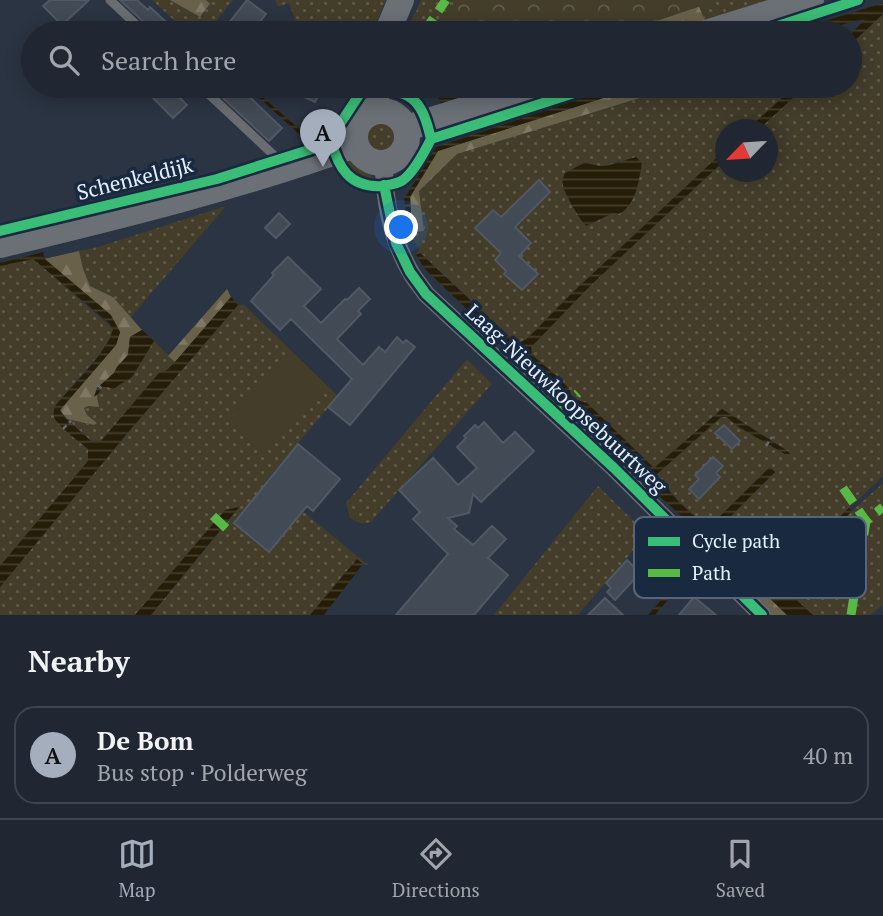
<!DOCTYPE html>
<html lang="en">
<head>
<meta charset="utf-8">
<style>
	:root { --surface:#202732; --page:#2d333e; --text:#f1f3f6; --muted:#a2a5ac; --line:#3d444d; --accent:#a4aebd }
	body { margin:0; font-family:"PT Serif",serif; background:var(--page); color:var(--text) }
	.compass { position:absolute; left:715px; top:119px; width:63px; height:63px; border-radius:50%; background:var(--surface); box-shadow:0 4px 18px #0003; rotate:245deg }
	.you { position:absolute; left:402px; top:228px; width:24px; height:24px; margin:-18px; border:5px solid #fff; border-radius:50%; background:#1a73e8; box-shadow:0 0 0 10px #1a73e833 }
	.badge { display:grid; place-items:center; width:46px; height:46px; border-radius:50%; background:var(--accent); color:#111; font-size:23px; font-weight:700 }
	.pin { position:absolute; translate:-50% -58px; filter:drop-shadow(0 2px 4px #0008) }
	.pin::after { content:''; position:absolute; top:37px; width:24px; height:21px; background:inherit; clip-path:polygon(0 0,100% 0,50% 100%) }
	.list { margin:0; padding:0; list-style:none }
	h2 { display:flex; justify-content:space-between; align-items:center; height:91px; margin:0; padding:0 28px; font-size:30px }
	h2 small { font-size:23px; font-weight:400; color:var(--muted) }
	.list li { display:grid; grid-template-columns:46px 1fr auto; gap:21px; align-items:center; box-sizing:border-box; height:98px; margin:0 14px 14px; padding:0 14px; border:2px solid var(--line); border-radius:21px }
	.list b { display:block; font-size:26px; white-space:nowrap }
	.list p { margin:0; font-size:23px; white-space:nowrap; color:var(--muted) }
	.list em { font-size:23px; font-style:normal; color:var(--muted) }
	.icon { flex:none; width:38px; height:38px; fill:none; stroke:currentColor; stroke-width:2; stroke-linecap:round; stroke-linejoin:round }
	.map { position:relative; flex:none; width:883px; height:615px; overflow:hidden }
	.search { position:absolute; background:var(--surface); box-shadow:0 4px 18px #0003; left:21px; right:21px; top:21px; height:77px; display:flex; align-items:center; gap:18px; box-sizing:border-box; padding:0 24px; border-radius:38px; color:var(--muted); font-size:26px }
	.sheet { height:203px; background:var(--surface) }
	nav { display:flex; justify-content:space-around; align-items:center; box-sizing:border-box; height:98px; border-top:2px solid var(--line); background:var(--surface); font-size:19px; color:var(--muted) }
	nav a { display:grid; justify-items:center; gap:4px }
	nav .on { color:var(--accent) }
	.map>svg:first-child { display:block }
	.grass { fill:url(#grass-dots); fill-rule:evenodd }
	.forest { fill:url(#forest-firs) }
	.park { fill:url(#park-crowns) }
	.garden { fill:#433d2a }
	.water { fill:url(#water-rules) }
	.building { fill:#424a55; stroke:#505863; stroke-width:2 }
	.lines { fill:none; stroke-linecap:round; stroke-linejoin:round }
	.path { stroke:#646a71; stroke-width:2.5; stroke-dasharray:5 3.5; stroke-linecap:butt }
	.lane { stroke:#696d72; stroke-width:9 }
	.street { stroke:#696d72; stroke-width:18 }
	.secondary { stroke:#6b7077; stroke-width:26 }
	.quiet { stroke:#58b947; stroke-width:9; stroke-dasharray:18 9; stroke-linecap:butt }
	.cycleway-casing { stroke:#192940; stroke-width:15 }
	.cycleway { stroke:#3abd76; stroke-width:10 }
	.labels { text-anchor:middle; stroke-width:7; stroke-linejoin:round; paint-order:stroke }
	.street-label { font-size:21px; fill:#e5f0ff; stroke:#192940 }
	.key { fill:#192940; stroke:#566579; stroke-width:2 }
	.key-label { font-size:19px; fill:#e5f0ff }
</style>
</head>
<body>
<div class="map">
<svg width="883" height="615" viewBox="0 0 883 615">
	<defs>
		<pattern id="grass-dots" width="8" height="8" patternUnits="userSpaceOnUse" patternTransform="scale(1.75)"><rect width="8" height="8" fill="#433d2a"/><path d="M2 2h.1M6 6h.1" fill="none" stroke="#5e594a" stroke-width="1.8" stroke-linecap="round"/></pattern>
		<pattern id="forest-firs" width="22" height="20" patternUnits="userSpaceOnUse" patternTransform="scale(1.75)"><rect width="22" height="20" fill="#69614a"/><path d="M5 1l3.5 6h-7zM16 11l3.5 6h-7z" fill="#7e7865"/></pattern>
		<pattern id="park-crowns" width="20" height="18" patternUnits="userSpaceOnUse" patternTransform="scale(1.75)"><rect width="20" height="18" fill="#433d2a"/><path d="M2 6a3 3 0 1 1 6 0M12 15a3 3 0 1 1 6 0" fill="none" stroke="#5e594a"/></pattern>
		<pattern id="water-rules" width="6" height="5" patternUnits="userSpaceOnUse" patternTransform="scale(1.75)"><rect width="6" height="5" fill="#251d07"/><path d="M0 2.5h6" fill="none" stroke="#443e2c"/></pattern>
	</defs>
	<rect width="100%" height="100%" fill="#2b3442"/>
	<path class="grass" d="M 152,0 L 170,0 L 200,17 L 210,5 L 206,0 L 233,0 L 207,33 L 188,33 Z
		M 275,0 L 386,0 L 372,33 L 307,33 L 298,29 L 289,3 L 278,7 Z
		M 421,0 L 676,0 L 571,33 L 402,33 L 416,12 Z
		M 696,0 L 785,0 L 707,25 Z
		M 883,14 L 883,476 L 783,571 L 770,575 L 725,537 L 719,527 L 775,472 L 770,467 L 713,523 L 701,522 L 679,502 L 656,475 L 721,417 L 727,417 L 737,426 L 785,454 L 789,452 L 722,409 L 654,468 L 587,403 L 577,400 L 571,395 L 558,377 L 532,355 L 531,347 L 593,283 L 725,160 L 726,172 L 768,172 L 768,130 L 759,129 L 806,86 L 850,86 L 850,45 Z
		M 679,86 L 795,86 L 748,129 L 726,130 L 725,150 L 571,294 L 527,339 L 517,344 L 421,253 L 416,255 L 419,250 L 419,248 L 408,233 L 424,231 L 419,191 L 457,154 ZM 620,160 L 581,221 L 564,190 L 601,166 L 610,165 Z
		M363 138a18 18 0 1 1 36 0a18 18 0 1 1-36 0Z
		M 342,158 C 356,162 366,169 375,180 L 373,182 C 358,179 345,174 342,158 Z
		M 226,206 L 130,318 L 113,297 L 90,286 L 83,269 L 79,251 L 98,247 Z
		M 33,258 L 113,329 L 112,336 L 98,356 L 55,406 L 55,419 L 89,449 L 88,461 L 0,566 L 0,266 Z
		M 238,305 L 244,305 L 338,396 L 266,481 L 368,565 L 363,564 L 356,560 L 310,615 L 151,615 L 239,508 L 225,510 L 135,615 L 0,615 L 0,587 L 130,430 Z
		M 154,341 L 175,362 L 167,370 L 159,373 L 101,441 L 91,441 L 67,419 L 93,425 L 96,422 L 87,415 L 84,408 L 97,397 L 103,387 L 132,377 Z
		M 467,359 L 492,384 L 371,522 L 362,524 L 350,518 L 346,503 Z
		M 883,483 L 883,605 L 870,615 L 813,615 L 792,596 L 782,583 L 852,511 Z
		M 598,486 L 647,534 L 578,615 L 494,615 Z"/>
	<path class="forest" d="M 170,0 L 206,0 L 210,4 L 200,17 Z
		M 696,0 L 707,25 L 682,33 L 571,33 Z
		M 641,86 L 679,86 L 457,154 L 419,191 L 424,231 L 408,233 L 412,228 L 410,197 L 438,151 Z
		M 79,251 L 83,269 L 90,286 L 113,297 L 142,330 L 130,337 L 128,355 L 117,367 L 114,373 L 97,388 L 95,396 L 98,394 L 97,397 L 99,407 L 88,406 L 84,408 L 87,415 L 97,423 L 94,425 L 67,419 L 60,410 L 116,345 L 120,332 L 110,315 L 44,259 Z
		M 227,289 L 231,297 L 175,362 L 168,356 Z
		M 750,579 L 787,615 L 771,615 L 741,587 Z"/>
	<path class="park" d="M 456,0 L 719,0 L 621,33 L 444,33 Z"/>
	<path class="garden" d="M 289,354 L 324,386 L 263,453 L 228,422 Z"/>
	<path class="water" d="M 883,3 L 883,14 L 850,45 L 850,35 L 865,19 L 848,23 L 813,33 L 786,33 Z
		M 246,86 L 250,86 L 303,132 L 300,135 Z
		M 430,86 L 436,86 L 443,91 L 450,91 L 467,86 L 497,86 L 441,104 L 438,97 L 439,92 Z
		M 619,86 L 641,86 L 438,151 L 410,197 L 412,228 L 407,229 L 404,199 L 436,147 Z
		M 795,86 L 806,86 L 759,129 L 748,129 Z
		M 725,150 L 725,160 L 593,283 L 531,347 L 532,355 L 558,377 L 570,390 L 571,395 L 577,400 L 587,403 L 654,468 L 722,409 L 789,452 L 790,454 L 785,454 L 737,426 L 727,417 L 721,417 L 656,475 L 679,502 L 701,522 L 713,523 L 770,467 L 775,472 L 720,527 L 725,537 L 770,575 L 783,571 L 849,508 L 852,511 L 782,582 L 792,596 L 813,615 L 787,615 L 750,579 L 657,494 L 570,408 L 425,269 L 416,255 L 420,253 L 517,344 L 527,339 L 571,294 Z
		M 636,157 L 642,163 C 639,180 636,206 619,214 L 613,213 L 586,226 C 581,221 563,192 563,185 C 562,180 563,178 565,173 L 584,163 C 589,163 595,166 601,166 C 610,167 626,159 636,157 Z
		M 43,252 L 45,259 L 111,315 L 120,332 L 116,345 L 60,410 L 63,416 L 91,441 L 101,441 L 159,373 L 167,370 L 175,362 L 231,297 L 238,305 L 130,430 L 0,587 L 0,566 L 88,461 L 88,449 C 80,442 58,427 54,417 C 53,414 54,410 55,406 C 71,387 108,352 113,329 L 109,323 L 33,259 L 0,266 L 0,263 Z
		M 142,330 L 154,341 L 132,377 L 113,389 L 108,387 L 103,387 L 98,394 L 94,397 L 97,388 L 114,373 L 117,367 L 128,355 L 130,337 Z
		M 239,507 L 151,615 L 135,615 L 225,510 Z
		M 357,559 L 363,564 L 324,615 L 310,615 Z
		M 688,568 L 692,572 L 655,615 L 648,615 Z"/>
	<path class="building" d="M 50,0 L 89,0 L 62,25 L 43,6 Z
		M 120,0 L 137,0 L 148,10 L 150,7 L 178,33 L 152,33 L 150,28 Z
		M 247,0 L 266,14 L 251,33 L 221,33 Z
		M 141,86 L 168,86 L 187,105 L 173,118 Z
		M 210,86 L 238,86 L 282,128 L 269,141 Z
		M 280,86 L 323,86 L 315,102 Z
		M 539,180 L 550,192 L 515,227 L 531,243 L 519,256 L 538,274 L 522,290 L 504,274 L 506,271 L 495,260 L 501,253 L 475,228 L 493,210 L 501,217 Z
		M 279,213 L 290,224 L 276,238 L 265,228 Z
		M 288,257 L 321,289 L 304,306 L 321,323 L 345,299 L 347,300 L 359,288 L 370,299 L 358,311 L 361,314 L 337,339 L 363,365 L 379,347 L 385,352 L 397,337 L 403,343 L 406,340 L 415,347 L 350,425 L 328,407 L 352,379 L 291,319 L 280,330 L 251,301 L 274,275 L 272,273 Z
		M 484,422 L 503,443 L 515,432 L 534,451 L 481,502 L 473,494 L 469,513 L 448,518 L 457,526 L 454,529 L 473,545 L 492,526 L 506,539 L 488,558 L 508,575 L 474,615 L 396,615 L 448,554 L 413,519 L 420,512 L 399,490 L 433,458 L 458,485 L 477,468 L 457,447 L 466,438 L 464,436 L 475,425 L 478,428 Z
		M 724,425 L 740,441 L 732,449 L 715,433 Z
		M 298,444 L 340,479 L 313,511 L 307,506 L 269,552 L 234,523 Z
		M 713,457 L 723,466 L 716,473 L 720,477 L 699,499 L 689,489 L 699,479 L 695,475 Z
		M 627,560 L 640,573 L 615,600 L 607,592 L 611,588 L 606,583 Z
		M 694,597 L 716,615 L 679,615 Z
		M 605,598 L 623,615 L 588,615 Z"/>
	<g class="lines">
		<path class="path" d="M 98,385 L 103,390
			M 63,429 L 71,421
			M 766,446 L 772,437"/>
		<path class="lane" d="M 110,0 L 145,33
			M 200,86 L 278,159 L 280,166"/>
		<path class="street" d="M 384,164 C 384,199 392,240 410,271 C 414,279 421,286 426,294 L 614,468 L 762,615"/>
		<path class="secondary" d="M 387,33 L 401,0
			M 706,33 L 811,0
			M 375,86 L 377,111
			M355 137a26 26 0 1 1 52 0a26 26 0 1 1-52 0Z
			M 407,128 L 539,86
			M 0,245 C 120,216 239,187 355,145"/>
		<path class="quiet" d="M 423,33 L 446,0
			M 557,413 L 578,393
			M 843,488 L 866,521 L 883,507
			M 213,516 L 227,529
			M 851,615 L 866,521"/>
		<g class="cycleway-casing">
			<path id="cycleway" d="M 756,33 L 858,0
				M 376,88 C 415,92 422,102 431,139 C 425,151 414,172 403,180 C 398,184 389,185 382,186 C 350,188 338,168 331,140 L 336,130 L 361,92 Z
				M 431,139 L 596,86
				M 384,185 L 396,243 L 410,272 L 426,294 L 614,468 L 762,615
				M 0,231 L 217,179 L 312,149 L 331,140"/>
		</g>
		<use href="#cycleway" class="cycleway"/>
	</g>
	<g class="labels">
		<g class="street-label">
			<text transform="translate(135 179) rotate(-14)" y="7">Schenkeldijk</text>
			<text transform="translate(566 399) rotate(43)" y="7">Laag-Nieuwkoopsebuurtweg</text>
		</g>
	</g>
	<rect x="634" y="517" width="232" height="81" rx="10" class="key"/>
	<rect x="648" y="537" width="32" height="9" fill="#3abd76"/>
	<rect x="648" y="569" width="32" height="8" fill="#58b947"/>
	<g class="key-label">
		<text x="692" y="548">Cycle path</text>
		<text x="692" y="580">Path</text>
	</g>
</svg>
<svg class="compass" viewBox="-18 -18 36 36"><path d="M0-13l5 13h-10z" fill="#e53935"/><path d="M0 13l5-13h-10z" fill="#a2a5ac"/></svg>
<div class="you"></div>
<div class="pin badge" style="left:323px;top:167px">A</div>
<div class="search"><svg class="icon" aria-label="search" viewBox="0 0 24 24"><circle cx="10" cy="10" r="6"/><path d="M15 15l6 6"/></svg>Search here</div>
</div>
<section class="sheet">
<h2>Nearby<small></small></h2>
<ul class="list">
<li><span class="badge">A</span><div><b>De Bom</b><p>Bus stop · Polderweg</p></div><em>40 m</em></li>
</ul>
</section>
<nav>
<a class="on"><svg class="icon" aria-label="map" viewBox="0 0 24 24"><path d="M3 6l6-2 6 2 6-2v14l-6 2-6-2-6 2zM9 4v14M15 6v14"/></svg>Map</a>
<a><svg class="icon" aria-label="directions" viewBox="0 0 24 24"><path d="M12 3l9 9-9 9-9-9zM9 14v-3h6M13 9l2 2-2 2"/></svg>Directions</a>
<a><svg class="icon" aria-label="saved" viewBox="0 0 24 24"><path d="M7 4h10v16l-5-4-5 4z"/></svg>Saved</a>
</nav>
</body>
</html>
